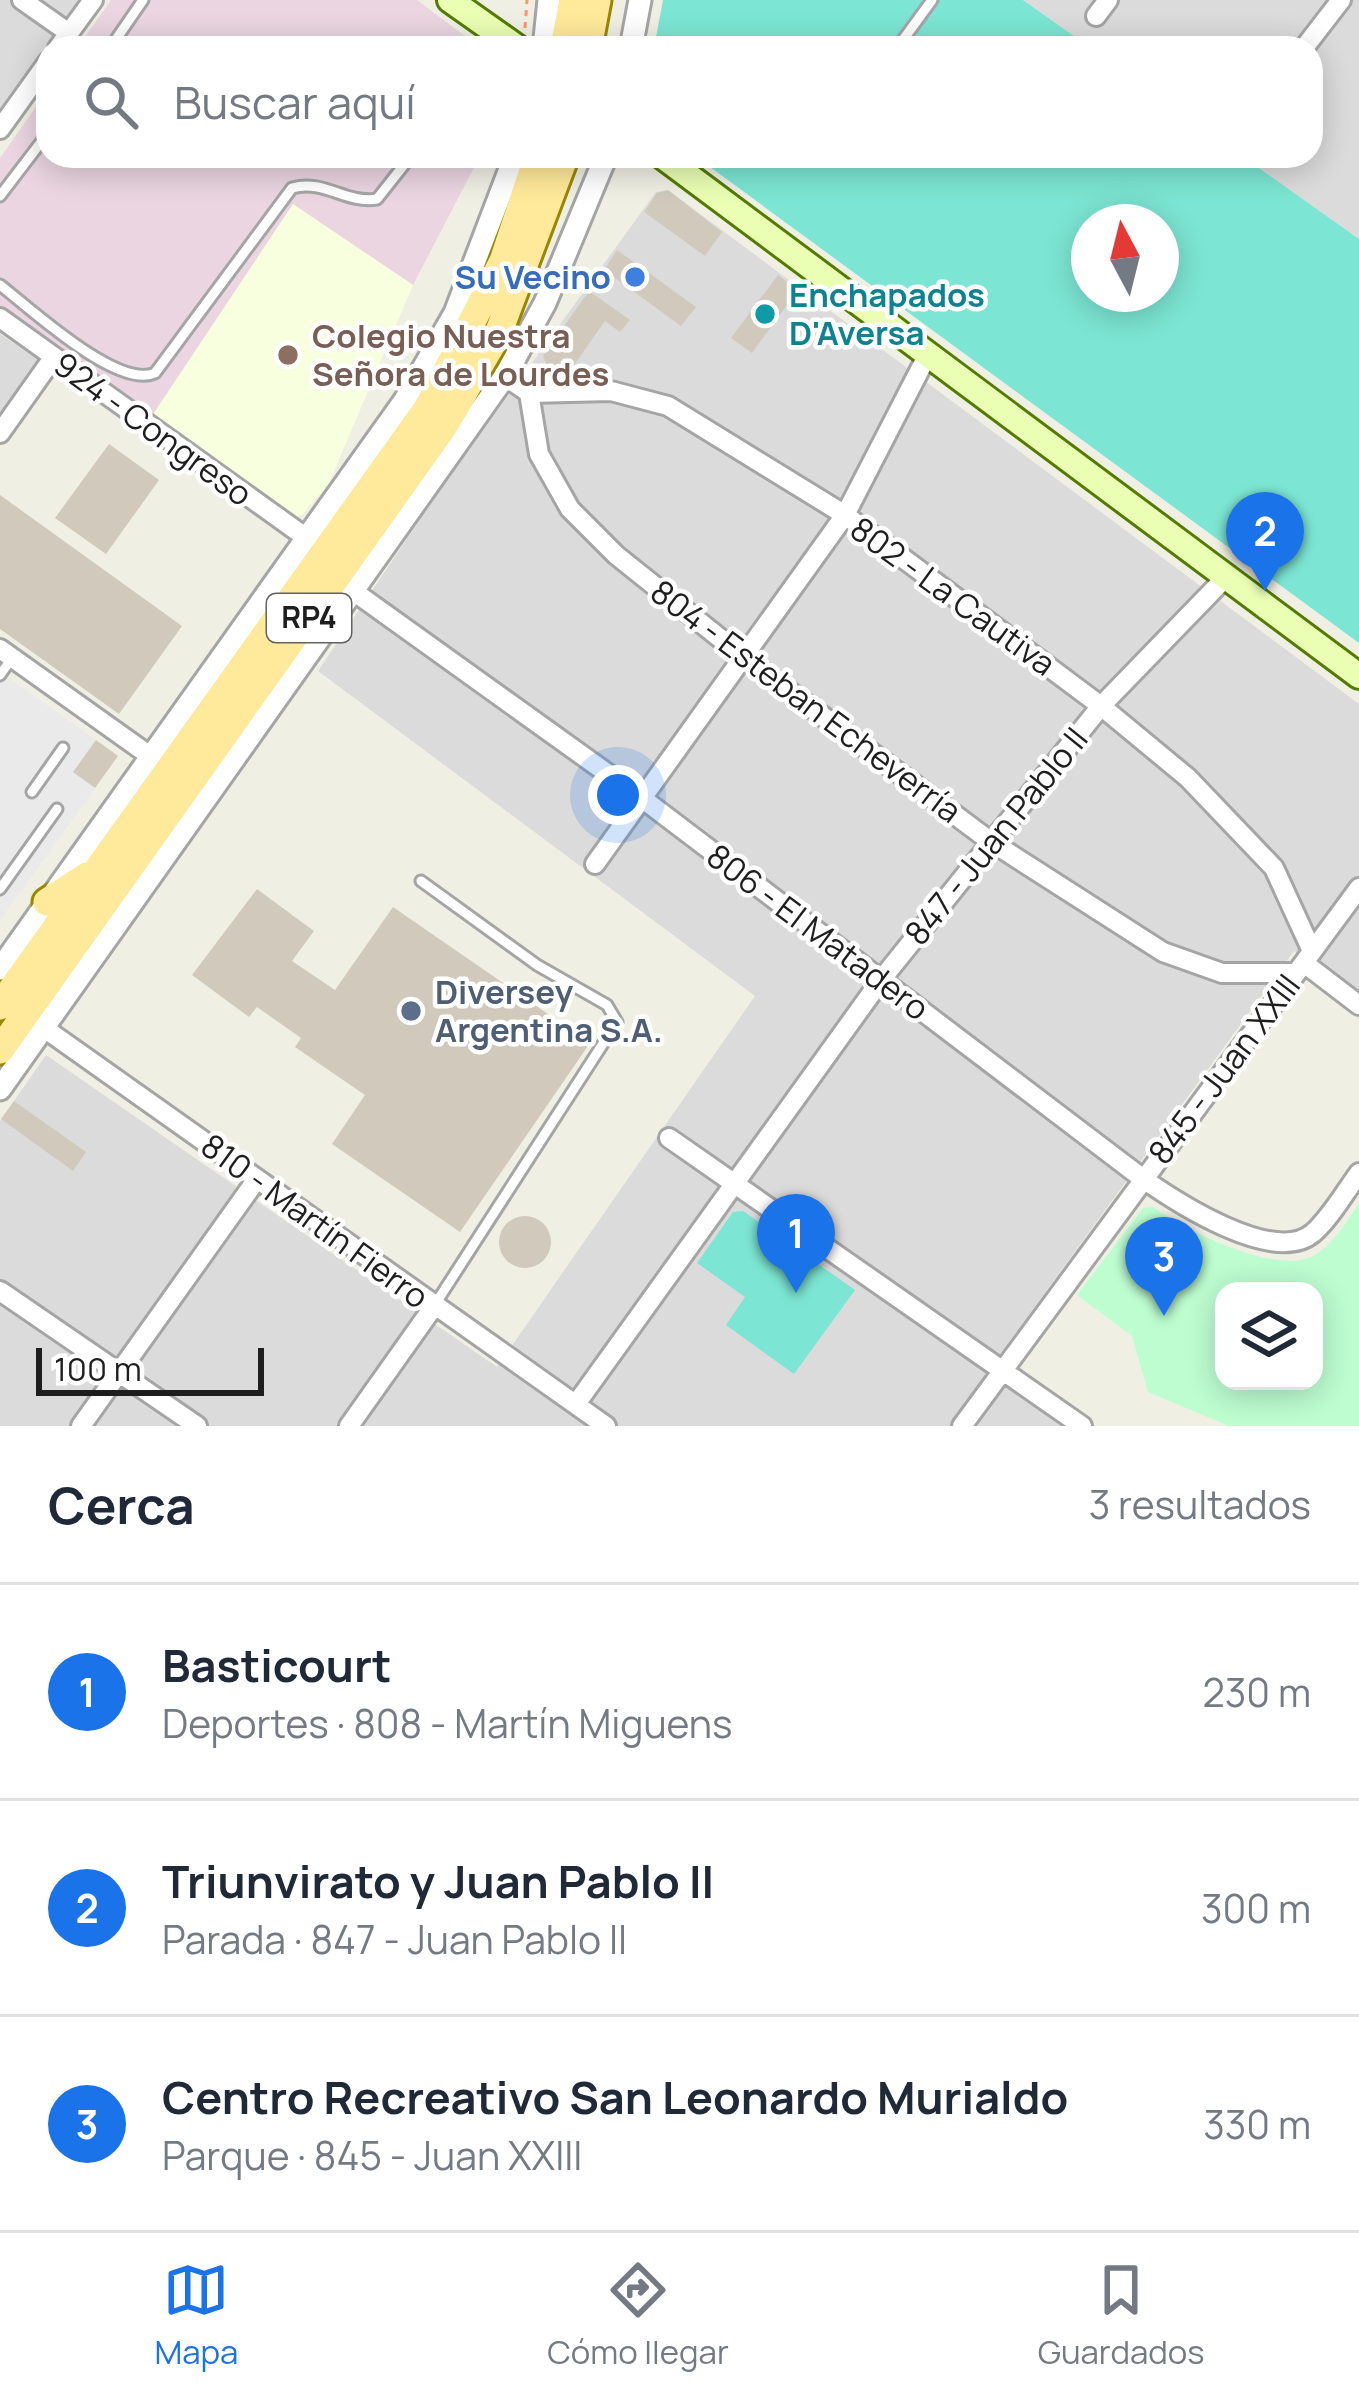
<!DOCTYPE html>
<html lang="es">
<head>
<meta charset="utf-8">
<style>
	:root { --surface:#fff; --page:#f2f2f3; --text:#1f2937; --muted:#747a83; --line:#e0e1e3; --accent:#1a73e8 }
	body { margin:0; font-family:Manrope,sans-serif; background:var(--page); color:var(--text) }
	.controls { position:absolute; right:36px; bottom:36px; display:grid; overflow:hidden; border-radius:24px; box-shadow:0 6px 30px #0003 }
	.controls button { width:108px; height:108px; display:grid; place-items:center; padding:0; border:0; border-bottom:3px solid var(--line); background:var(--surface); color:var(--text); font:60px sans-serif }
	.compass { position:absolute; left:1071px; top:204px; width:108px; height:108px; border-radius:50%; background:var(--surface); box-shadow:0 6px 30px #0003; rotate:353deg }
	.scale { position:absolute; left:36px; bottom:30px; width:228px; box-sizing:border-box; padding-left:12px; border:6px solid #1e1e1e; border-top:0; font-size:33px; line-height:42px; white-space:nowrap; color:#1e1e1e; -webkit-text-stroke:9px #fff; paint-order:stroke }
	.you { position:absolute; left:618px; top:795px; width:42px; height:42px; margin:-30px; border:9px solid #fff; border-radius:50%; background:#1a73e8; box-shadow:0 0 0 18px #1a73e833 }
	.badge { display:grid; place-items:center; width:78px; height:78px; border-radius:50%; background:var(--accent); color:#fff; font-size:39px; font-weight:700 }
	.pin { position:absolute; translate:-50% -99px; filter:drop-shadow(0 3px 6px #0008) }
	.pin::after { content:''; position:absolute; top:63px; width:42px; height:36px; background:inherit; clip-path:polygon(0 0,100% 0,50% 100%) }
	.list { margin:0; padding:0; list-style:none }
	h2 { display:flex; justify-content:space-between; align-items:center; height:156px; margin:0; padding:0 48px; font-size:51px }
	h2 small { font-size:39px; font-weight:400; color:var(--muted) }
	.list li { display:grid; grid-template-columns:78px 1fr auto; gap:36px; align-items:center; box-sizing:border-box; height:216px; padding:0 48px; border-top:3px solid var(--line) }
	.list b { display:block; font-size:45px; white-space:nowrap }
	.list p { margin:0; font-size:39px; white-space:nowrap; color:var(--muted) }
	.list em { font-size:39px; font-style:normal; color:var(--muted) }
	.icon { flex:none; width:66px; height:66px; fill:none; stroke:currentColor; stroke-width:2; stroke-linecap:round; stroke-linejoin:round }
	.map { position:relative; flex:none; width:1359px; height:1426px; overflow:hidden }
	.search { position:absolute; background:var(--surface); box-shadow:0 6px 30px #0003; left:36px; right:36px; top:36px; height:132px; display:flex; align-items:center; gap:30px; box-sizing:border-box; padding:0 42px; border-radius:36px; color:var(--muted); font-size:45px }
	.sheet { height:804px; background:var(--surface) }
	nav { display:flex; justify-content:space-around; align-items:center; box-sizing:border-box; height:168px; border-top:3px solid var(--line); background:var(--surface); font-size:33px; color:var(--muted) }
	nav a { display:grid; justify-items:center; gap:6px }
	nav .on { color:var(--accent) }
	.map>svg:first-child { display:block }
	.residential { fill:#dcdbdb }
	.industrial { fill:#ead5e1 }
	.education { fill:#f8ffde }
	.park { fill:#bdfdd0; fill-rule:evenodd }
	.pitch { fill:#7ce5d3; fill-rule:evenodd }
	.parking { fill:#eaeaea }
	.building { fill:#d0c9bc }
	.lines { fill:none; stroke-linecap:round; stroke-linejoin:round }
	.service-casing { stroke:#a5a5a5; stroke-width:15 }
	.minor-casing { stroke:#a5a5a5; stroke-width:24 }
	.tertiary-casing { stroke:#a5a5a5; stroke-width:27 }
	.secondary-casing { stroke:#537b00; stroke-width:30 }
	.primary-casing { stroke:#998700; stroke-width:33 }
	.path { stroke:#ff9666; stroke-width:3; stroke-dasharray:6 6; stroke-linecap:butt }
	.service { stroke:#fff; stroke-width:9 }
	.minor { stroke:#fff; stroke-width:18 }
	.tertiary { stroke:#fff; stroke-width:21 }
	.secondary { stroke:#eafeb4; stroke-width:24 }
	.primary { stroke:#ffe99a; stroke-width:27 }
	.shop-dot { fill:#3f7fe0; stroke:#fff; stroke-width:4.5 }
	.culture-dot { fill:#0f9aa8; stroke:#fff; stroke-width:4.5 }
	.education-dot { fill:#8d6e63; stroke:#fff; stroke-width:4.5 }
	.service-dot { fill:#5c6f8a; stroke:#fff; stroke-width:4.5 }
	.labels { text-anchor:middle; stroke-width:9; stroke-linejoin:round; paint-order:stroke }
	.shield { fill:#fff; stroke:#626262; stroke-width:3 }
	.shield-label { font-size:30px; font-weight:bold; fill:#1e1e1e }
	.shop-label { font-size:33px; font-weight:bold; fill:#366cbe; stroke:#fff; text-anchor:end }
	.culture-label { font-size:33px; font-weight:bold; fill:#0d838f; stroke:#fff; text-anchor:start }
	.education-label { font-size:33px; font-weight:bold; fill:#785e54; stroke:#fff; text-anchor:start }
	.street-label { font-size:33px; fill:#1e1e1e; stroke:#fff }
	.service-label { font-size:33px; font-weight:bold; fill:#4e5e75; stroke:#fff; text-anchor:start }
</style>
</head>
<body>
<div class="map">
<svg width="1359" height="1426" viewBox="0 0 1359 1426">
	<rect width="100%" height="100%" fill="#f0efe4"/>
	<path class="residential" d="M 0,0 L 79,0 L 0,111 Z
		M 1023,0 L 1359,0 L 1359,239 L 1242,156 L 1311,156 L 1311,48 L 1091,48 Z
		M 668,190 L 1359,704 L 1359,996 L 1294,951 L 990,1368 L 1070,1426 L 0,1426 L 0,1121 L 46,1055 L 497,1367 L 755,996 L 318,671 L 439,491 L 656,192 Z
		M 0,334 L 40,361 L 0,418 Z"/>
	<path class="industrial" d="M 111,0 L 417,0 L 481,48 L 77,48 Z
		M 48,90 L 48,156 L 480,156 L 413,285 L 293,205 L 150,419 L 0,313 L 0,158 Z"/>
	<path class="education" d="M 293,204 L 413,285 L 329,483 L 302,515 L 289,518 L 150,419 Z"/>
	<path class="park" d="M 1359,1204 L 1359,1426 L 1229,1426 L 1148,1392 L 1132,1336 L 1077,1295 L 1143,1208 L 1153,1207 C 1186,1230 1276,1277 1315,1255 C 1334,1244 1346,1221 1359,1204 ZM 1224,1291 L 1314,1291 L 1314,1381 L 1224,1381 Z"/>
	<path class="pitch" d="M 663,0 L 1023,0 L 1091,48 L 654,48 Z
		M 695,156 L 1242,156 L 1359,239 L 1359,643 ZM 1161,222 L 1161,294 L 1089,294 L 1089,222 Z
		M 743,1211 L 855,1290 L 794,1374 L 726,1325 L 745,1297 L 697,1263 L 733,1212 Z"/>
	<path class="parking" d="M 0,672 L 96,740 L 95,788 L 0,920 Z"/>
	<path class="building" d="M 668,190 L 722,232 L 705,256 L 644,212 L 657,193 Z
		M 617,250 L 696,307 L 681,326 L 604,270 Z
		M 778,275 L 798,290 L 752,353 L 731,338 Z
		M 589,291 L 630,320 L 620,332 L 605,321 L 569,372 L 550,373 L 543,356 Z
		M 109,444 L 159,480 L 106,554 L 55,518 Z
		M 0,495 L 182,626 L 119,714 L 0,629 Z
		M 96,740 L 118,756 L 95,788 L 73,772 Z
		M 257,889 L 314,931 L 292,961 L 335,990 L 393,907 L 590,1043 L 460,1232 L 332,1144 L 365,1095 L 295,1047 L 301,1038 L 257,1007 L 249,1017 L 192,975 Z
		M 14,1101 L 86,1152 L 73,1171 L 1,1119 Z
		M499 1242a26 26 0 1 1 52 0a26 26 0 1 1-52 0Z"/>
	<g class="lines">
		<g class="service-casing">
			<path id="service" d="M 110,48 L 143,0
				M 897,48 L 932,0
				M 0,196 L 48,133
				M 0,285 C 31,309 118,390 155,373 L 292,188 C 325,179 345,204 377,199 L 411,156
				M 0,675 L 12,658
				M 32,792 L 63,748
				M 421,881 L 537,965 L 607,1005 L 617,1022 L 434,1306
				M 0,889 L 57,809"/>
		</g>
		<g class="minor-casing">
			<path id="minor" d="M 22,0 L 69,33
				M 1096,16 L 1108,0
				M 58,48 L 93,0
				M 1304,48 L 1341,0
				M 0,129 L 48,62
				M 0,318 L 308,539
				M 505,376 L 529,393 L 611,391 L 668,406 L 845,515 L 1101,706 L 1188,778 L 1274,868 L 1312,951
				M 529,393 L 539,454 L 570,509 L 616,555 L 746,659 L 990,841 L 1163,952 L 1222,973 L 1296,973
				M 0,433 L 53,358
				M 342,583 L 643,799 L 1142,1178 C 1176,1202 1274,1266 1313,1233 C 1331,1217 1345,1192 1359,1173
				M 0,649 L 153,758
				M 595,864 L 845,515 L 928,354
				M 1304,963 L 1359,1005
				M 34,1021 L 606,1426
				M 669,1138 L 1082,1426
				M 0,1291 L 197,1426
				M 576,1404 L 881,980 L 1101,706 L 1227,576
				M 81,1426 L 257,1179
				M 349,1426 L 434,1306
				M 962,1426 L 1359,888"/>
		</g>
		<g class="tertiary-casing">
			<path id="tertiary" d="M 544,48 L 549,0
				M 631,48 L 640,0
				M 0,969 L 405,400 L 455,313 L 515,156
				M 0,1089 L 505,376 L 545,303 L 606,156"/>
		</g>
		<g class="secondary-casing">
			<path id="secondary" d="M 450,0 L 518,48
				M 662,156 L 1359,676"/>
		</g>
		<g class="primary-casing">
			<path id="primary" d="M 564,48 L 573,0
				M 588,48 L 597,0
				M 47,902 L 87,876
				M 0,1006 L 429,406 L 503,261 L 538,156
				M 0,1050 L 444,426 L 498,334 L 565,156"/>
		</g>
		<path class="path" d="M 525,28 L 527,0"/>
		<use href="#service" class="service"/>
		<use href="#minor" class="minor"/>
		<use href="#tertiary" class="tertiary"/>
		<use href="#secondary" class="secondary"/>
		<use href="#primary" class="primary"/>
	</g>
	<circle class="shop-dot" cx="635" cy="277" r="12"/>
	<circle class="culture-dot" cx="765" cy="314" r="12"/>
	<circle class="education-dot" cx="288" cy="355" r="12"/>
	<circle class="service-dot" cx="411" cy="1011" r="12"/>
	<g class="labels">
		<rect class="shield" x="267" y="594" width="84" height="48" rx="9"/>
		<g class="shield-label">
			<text x="309" y="628">RP4</text>
		</g>
		<g class="shop-label">
			<text x="611" y="289">Su Vecino</text>
		</g>
		<g class="culture-label">
			<text x="789" y="307">Enchapados<tspan x="789" dy="38">D'Aversa</tspan></text>
		</g>
		<g class="education-label">
			<text x="312" y="348">Colegio Nuestra<tspan x="312" dy="38">Señora de Lourdes</tspan></text>
		</g>
		<g class="street-label">
			<text transform="translate(153 429) rotate(36)" y="12">924 - Congreso</text>
			<text transform="translate(953 596) rotate(36)" y="12">802 - La Cautiva</text>
			<text transform="translate(806 701) rotate(37)" y="12">804 - Esteban Echeverría</text>
			<text transform="translate(996 836) rotate(-51)" y="12">847 - Juan Pablo II</text>
			<text transform="translate(818 932) rotate(37)" y="12">806 - El Matadero</text>
			<text transform="translate(1224 1069) rotate(-53)" y="12">845 - Juan XXIII</text>
			<text transform="translate(315 1221) rotate(36)" y="12">810 - Martín Fierro</text>
		</g>
		<g class="service-label">
			<text x="435" y="1004">Diversey<tspan x="435" dy="38">Argentina S.A.</tspan></text>
		</g>
	</g>
</svg>
<div class="controls">
<button><svg class="icon" aria-label="layers" viewBox="0 0 24 24"><path d="M12 4l9 5-9 5-9-5zM3 14l9 5 9-5"/></svg></button>
</div>
<svg class="compass" viewBox="-18 -18 36 36"><path d="M0-13l5 13h-10z" fill="#e53935"/><path d="M0 13l5-13h-10z" fill="#747a83"/></svg>
<div class="scale">100 m</div>
<div class="you"></div>
<div class="pin badge" style="left:796px;top:1293px">1</div>
<div class="pin badge" style="left:1265px;top:591px">2</div>
<div class="pin badge" style="left:1164px;top:1316px">3</div>
<div class="search"><svg class="icon" aria-label="search" viewBox="0 0 24 24"><circle cx="10" cy="10" r="6"/><path d="M15 15l6 6"/></svg>Buscar aquí</div>
</div>
<section class="sheet">
<h2>Cerca<small>3 resultados</small></h2>
<ul class="list">
<li><span class="badge">1</span><div><b>Basticourt</b><p>Deportes · 808 - Martín Miguens</p></div><em>230 m</em></li>
<li><span class="badge">2</span><div><b>Triunvirato y Juan Pablo II</b><p>Parada · 847 - Juan Pablo II</p></div><em>300 m</em></li>
<li><span class="badge">3</span><div><b>Centro Recreativo San Leonardo Murialdo</b><p>Parque · 845 - Juan XXIII</p></div><em>330 m</em></li>
</ul>
</section>
<nav>
<a class="on"><svg class="icon" aria-label="map" viewBox="0 0 24 24"><path d="M3 6l6-2 6 2 6-2v14l-6 2-6-2-6 2zM9 4v14M15 6v14"/></svg>Mapa</a>
<a><svg class="icon" aria-label="directions" viewBox="0 0 24 24"><path d="M12 3l9 9-9 9-9-9zM9 14v-3h6M13 9l2 2-2 2"/></svg>Cómo llegar</a>
<a><svg class="icon" aria-label="saved" viewBox="0 0 24 24"><path d="M7 4h10v16l-5-4-5 4z"/></svg>Guardados</a>
</nav>
</body>
</html>
